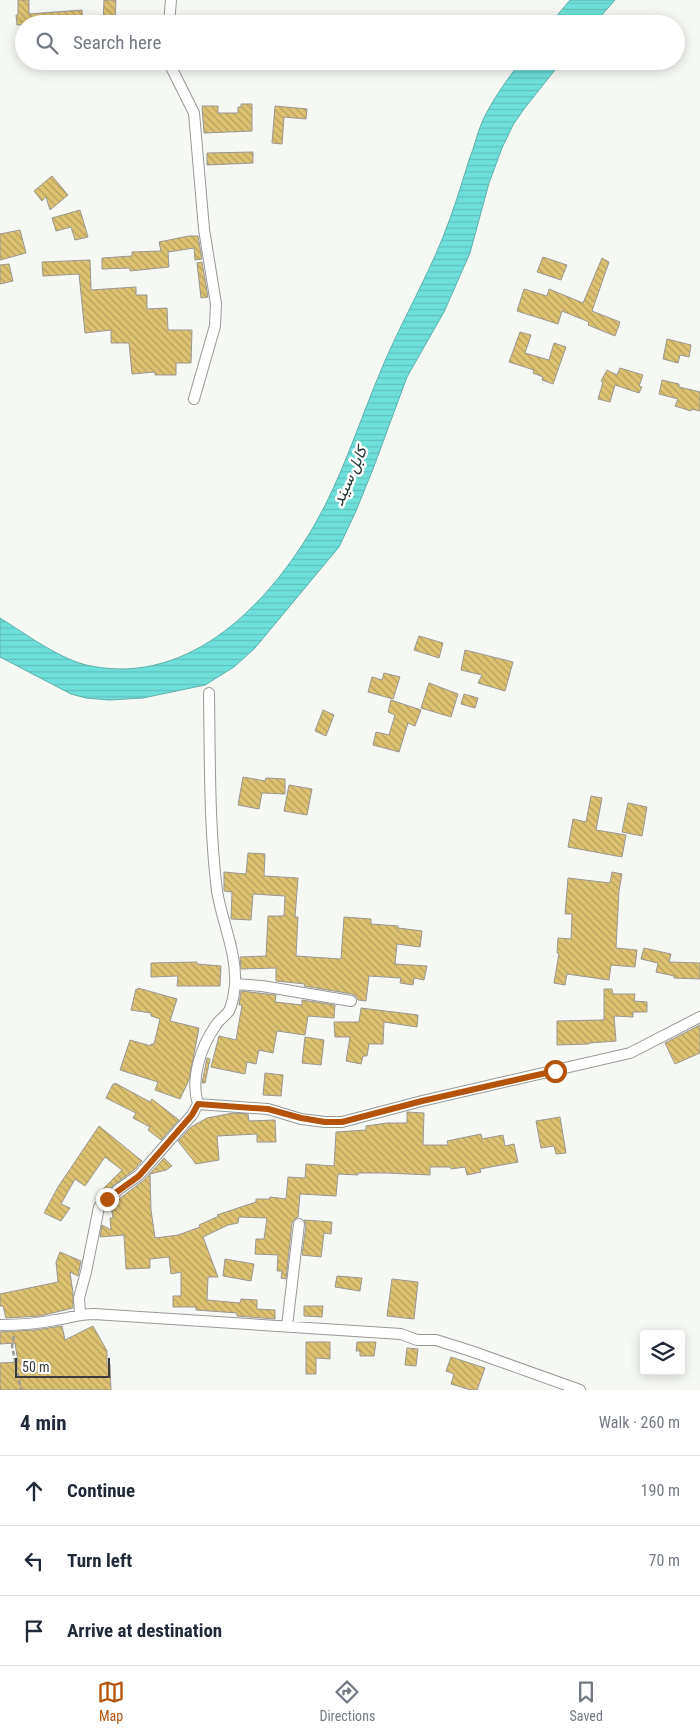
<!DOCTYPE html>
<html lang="en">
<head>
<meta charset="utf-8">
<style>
	:root { --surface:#fff; --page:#f2f2f3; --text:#1f2937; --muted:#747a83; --line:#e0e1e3; --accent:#b45309 }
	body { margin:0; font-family:"Roboto Condensed",Vazirmatn,sans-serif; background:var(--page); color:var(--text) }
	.controls { position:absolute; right:15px; bottom:15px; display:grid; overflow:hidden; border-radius:5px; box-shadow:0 2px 12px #0003 }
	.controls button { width:45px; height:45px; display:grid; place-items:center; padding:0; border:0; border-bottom:1px solid var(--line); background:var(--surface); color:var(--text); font:25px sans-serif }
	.scale { position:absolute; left:15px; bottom:12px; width:95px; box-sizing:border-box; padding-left:5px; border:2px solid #3b3c3a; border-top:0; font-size:14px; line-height:18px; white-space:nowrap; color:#3b3c3a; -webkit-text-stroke:4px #fff; paint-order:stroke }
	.stop { position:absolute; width:15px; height:15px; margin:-11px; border:4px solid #b45309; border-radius:50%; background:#fff }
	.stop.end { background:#b45309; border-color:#fff; box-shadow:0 1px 5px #0008 }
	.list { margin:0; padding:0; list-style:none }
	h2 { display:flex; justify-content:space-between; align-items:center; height:65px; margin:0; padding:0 20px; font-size:21px }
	h2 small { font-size:16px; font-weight:400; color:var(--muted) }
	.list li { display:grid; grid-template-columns:32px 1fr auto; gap:15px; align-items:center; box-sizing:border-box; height:70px; padding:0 20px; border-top:1px solid var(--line) }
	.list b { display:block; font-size:19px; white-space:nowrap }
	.list em { font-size:16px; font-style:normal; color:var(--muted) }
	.icon { flex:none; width:28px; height:28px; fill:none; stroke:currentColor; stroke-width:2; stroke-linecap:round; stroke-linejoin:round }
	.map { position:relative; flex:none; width:700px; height:1390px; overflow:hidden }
	.search { position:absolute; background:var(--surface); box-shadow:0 2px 12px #0003; left:15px; right:15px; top:15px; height:55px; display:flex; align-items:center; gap:12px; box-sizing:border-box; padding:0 18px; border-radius:28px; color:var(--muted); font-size:19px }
	.sheet { height:275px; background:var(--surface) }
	nav { display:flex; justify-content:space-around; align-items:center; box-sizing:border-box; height:70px; border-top:1px solid var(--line); background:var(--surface); font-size:14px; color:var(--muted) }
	nav a { display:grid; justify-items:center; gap:2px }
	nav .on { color:var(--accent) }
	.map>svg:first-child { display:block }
	.water { fill:url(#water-rules); stroke:#5fafaa }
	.building { fill:url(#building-back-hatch); stroke:#989794 }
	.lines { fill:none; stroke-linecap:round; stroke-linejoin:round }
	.street-casing { stroke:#989996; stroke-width:12 }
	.path { stroke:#9c9e9b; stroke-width:2.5; stroke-dasharray:5 2.5; stroke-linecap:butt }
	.street { stroke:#fff; stroke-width:10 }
	.route { stroke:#b45309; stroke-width:6 }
	.labels { text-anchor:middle; stroke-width:5; stroke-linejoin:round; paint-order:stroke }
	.water-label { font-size:16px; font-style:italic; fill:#1c312f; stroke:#fff }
</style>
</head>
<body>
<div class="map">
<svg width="700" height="1390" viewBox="0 0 700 1390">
	<defs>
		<pattern id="water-rules" width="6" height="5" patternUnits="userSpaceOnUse" patternTransform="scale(1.25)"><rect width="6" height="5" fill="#6ee0da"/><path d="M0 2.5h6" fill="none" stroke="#60c1bc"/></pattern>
		<pattern id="building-back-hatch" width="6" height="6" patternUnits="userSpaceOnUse" patternTransform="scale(1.25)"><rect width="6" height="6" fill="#ddc272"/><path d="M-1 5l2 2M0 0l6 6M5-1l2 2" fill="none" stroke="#b49f5f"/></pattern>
	</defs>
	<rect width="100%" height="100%" fill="#f6f8f4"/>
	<path class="water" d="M 570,0 L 615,0 L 594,24 L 550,24 Z
		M 521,61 L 562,61 L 524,109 L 513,125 L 502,148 L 489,183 L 470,253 L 444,312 L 407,377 L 373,469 L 356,511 L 339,547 L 255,648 L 234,667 L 205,685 L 143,698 L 109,700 L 86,698 L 71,694 L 0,657 L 0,618 C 26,634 62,661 91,666 C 191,686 270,602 315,524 C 342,477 358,425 379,375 C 398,328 424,284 443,237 C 453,212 461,186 469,160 C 474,148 477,134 482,122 C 492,100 507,80 521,61 Z"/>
	<path class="building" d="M 18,0 L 29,0 L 29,14 L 82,10 L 83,24 L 71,24 L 71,21 L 17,25 L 16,15 L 18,15 Z
		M 104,0 L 116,0 L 115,24 L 103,24 Z
		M 241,104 L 252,104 L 252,131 L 204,133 L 202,106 L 218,106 L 218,113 L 238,113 L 238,107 L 241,107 Z
		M 275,106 L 307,109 L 306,119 L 284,117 L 282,144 L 272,143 Z
		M 253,152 L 253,163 L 207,165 L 207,153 Z
		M 52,176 L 68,195 L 50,210 L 46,197 L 42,201 L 34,191 Z
		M 80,210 L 88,237 L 75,240 L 71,227 L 56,231 L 52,218 Z
		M 20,230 L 26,253 L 0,260 L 0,234 Z
		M 189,236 L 198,236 L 202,259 L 195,260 L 194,248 L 168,252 L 169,267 L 130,271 L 130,268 L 102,269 L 102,258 L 132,256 L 132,252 L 161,251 L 159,242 Z
		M 543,257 L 567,265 L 561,280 L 537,272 Z
		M 602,258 L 609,262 L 592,311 L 620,322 L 615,336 L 588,325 L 589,322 L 562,311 L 558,324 L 517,311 L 524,289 L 547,296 L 549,289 L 583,303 Z
		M 90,260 L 91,290 L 136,287 L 136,295 L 147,295 L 147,309 L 167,308 L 168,330 L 192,330 L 191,363 L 176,363 L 176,375 L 155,375 L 155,372 L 132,374 L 129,343 L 111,343 L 111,330 L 85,333 L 79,274 L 43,276 L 42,262 Z
		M 202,262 L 208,297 L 201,298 L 197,263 Z
		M 9,264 L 13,281 L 0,284 L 0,265 Z
		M 520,332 L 531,335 L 525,353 L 549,360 L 554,343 L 566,347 L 553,384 L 542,380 L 543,377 L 533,373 L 534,370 L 509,362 Z
		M 667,339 L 691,345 L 689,357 L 680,355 L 678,363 L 663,359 Z
		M 620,368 L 643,375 L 639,386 L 642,387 L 639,393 L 615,385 L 610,402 L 598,399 L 603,382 L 601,381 L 607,370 L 617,375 Z
		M 662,380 L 679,384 L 679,387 L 700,392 L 700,411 L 691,409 L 691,411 L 675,406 L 678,399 L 659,394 Z
		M 419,636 L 443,643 L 439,658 L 414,650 Z
		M 465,650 L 513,662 L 505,691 L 478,683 L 482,675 L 461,670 Z
		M 384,673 L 400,677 L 393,699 L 368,692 L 372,677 L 382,680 Z
		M 429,683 L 458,694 L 451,717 L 421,708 Z
		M 464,694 L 478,698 L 475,708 L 461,704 Z
		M 391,700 L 421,710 L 415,726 L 408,723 L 399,752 L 373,745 L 376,732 L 389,735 L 395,715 L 388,712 Z
		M 323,710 L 334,715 L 326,736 L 315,731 Z
		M 243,777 L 265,781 L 266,778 L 285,779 L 285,794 L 262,793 L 259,809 L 238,805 Z
		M 289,785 L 312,789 L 307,815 L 284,811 Z
		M 591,796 L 602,798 L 596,830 L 626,835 L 622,857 L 568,847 L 573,819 L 586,822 Z
		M 628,803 L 647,807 L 642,836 L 622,832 Z
		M 248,853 L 265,854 L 264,876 L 298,878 L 295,917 L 298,917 L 296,956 L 341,959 L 344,917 L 371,919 L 371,924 L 398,926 L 398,928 L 422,931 L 420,947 L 397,944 L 395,964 L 427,966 L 424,980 L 414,978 L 413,985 L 400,983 L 401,978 L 369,976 L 366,1001 L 358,1000 L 356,996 L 352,994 L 304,986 L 305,984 L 276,981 L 276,968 L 241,969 L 240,957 L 266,956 L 268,916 L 284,916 L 285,896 L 253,894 L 251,920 L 231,919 L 232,892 L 224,891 L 224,872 L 246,874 Z
		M 612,872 L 622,874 L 619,891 L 616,948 L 637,950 L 635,967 L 611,965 L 609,980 L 567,974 L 565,985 L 554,983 L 559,953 L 557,953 L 558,938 L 571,939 L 572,914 L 565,914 L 568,878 L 610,883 Z
		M 644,948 L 671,954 L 669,962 L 700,963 L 700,979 L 674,978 L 674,976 L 656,972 L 658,963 L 641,959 Z
		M 197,962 L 197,964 L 221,966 L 220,986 L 177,986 L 178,976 L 151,977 L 151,963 Z
		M 138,988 L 177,999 L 170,1021 L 199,1028 L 189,1080 L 180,1099 L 155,1090 L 158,1082 L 120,1070 L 130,1040 L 151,1046 L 151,1044 L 154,1044 L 160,1019 L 151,1016 L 151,1013 L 131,1010 L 136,989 L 138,990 Z
		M 604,989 L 612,989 L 613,994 L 635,994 L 634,1001 L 647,1002 L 647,1012 L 633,1012 L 633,1017 L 614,1016 L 616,1041 L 589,1043 L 589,1044 L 557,1045 L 557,1021 L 604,1020 Z
		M 241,991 L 276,995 L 275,1002 L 302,1005 L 302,1000 L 335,1005 L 334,1018 L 308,1016 L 305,1035 L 277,1031 L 273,1053 L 259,1050 L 256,1064 L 247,1062 L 245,1074 L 211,1067 L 219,1036 L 236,1040 L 242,1005 L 239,1005 Z
		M 361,1008 L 418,1015 L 417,1027 L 384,1022 L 383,1044 L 369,1044 L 367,1056 L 363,1056 L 361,1064 L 346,1061 L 350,1037 L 335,1037 L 334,1022 L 359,1022 Z
		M 700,1025 L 700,1053 L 675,1064 L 665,1043 Z
		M 305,1037 L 324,1040 L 321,1065 L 302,1063 Z
		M 207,1058 L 210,1059 L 205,1083 L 202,1083 Z
		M 265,1073 L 283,1075 L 281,1096 L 263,1095 Z
		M 115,1083 L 150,1102 L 152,1099 L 179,1120 L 161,1140 L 148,1130 L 150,1127 L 133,1118 L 136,1113 L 106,1098 L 113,1084 L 115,1085 Z
		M 407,1112 L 424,1113 L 423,1145 L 448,1145 L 447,1141 L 481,1134 L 482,1139 L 503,1135 L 505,1146 L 514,1144 L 518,1162 L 480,1169 L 481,1172 L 467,1175 L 465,1167 L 451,1169 L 450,1167 L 430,1167 L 430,1175 L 387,1173 L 358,1173 L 358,1175 L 338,1174 L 336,1196 L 300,1194 L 298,1217 L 294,1220 L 292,1223 L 286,1279 L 281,1278 L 282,1271 L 277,1271 L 278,1255 L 255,1254 L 256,1239 L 264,1239 L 267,1218 L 239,1217 L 238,1223 L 228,1225 L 203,1237 L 218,1277 L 208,1277 L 207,1300 L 240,1303 L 241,1299 L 257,1300 L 257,1309 L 275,1310 L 275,1319 L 237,1316 L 237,1313 L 196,1310 L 196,1307 L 173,1307 L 173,1296 L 181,1296 L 181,1272 L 171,1274 L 169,1257 L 150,1259 L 150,1268 L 126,1269 L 124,1235 L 100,1237 L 102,1225 L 111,1230 L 110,1218 L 113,1218 L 111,1205 L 144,1180 L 164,1158 L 172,1166 L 166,1170 L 150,1174 L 151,1210 L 155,1238 L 178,1235 L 200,1227 L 199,1225 L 219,1216 L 217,1215 L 256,1202 L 256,1199 L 270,1199 L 270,1197 L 286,1199 L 288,1177 L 305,1178 L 306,1164 L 334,1166 L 336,1132 L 366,1130 L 366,1126 L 387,1123 L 407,1123 Z
		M 233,1113 L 248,1114 L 249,1121 L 275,1120 L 276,1142 L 257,1142 L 257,1134 L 217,1136 L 219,1160 L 196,1164 L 178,1141 L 191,1127 L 207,1118 Z
		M 560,1117 L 566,1153 L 556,1154 L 554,1146 L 541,1148 L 536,1121 Z
		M 99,1126 L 142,1161 L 134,1170 L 106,1191 L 103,1189 L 122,1170 L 105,1157 L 85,1186 L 75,1179 L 61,1204 L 70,1208 L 61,1221 L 44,1213 L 58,1187 Z
		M 304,1220 L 332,1222 L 331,1234 L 324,1233 L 321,1257 L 302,1255 L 306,1225 Z
		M 60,1252 L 81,1261 L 78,1276 L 70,1272 L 73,1293 L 73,1308 L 40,1316 L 6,1318 L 3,1306 L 0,1306 L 0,1294 L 58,1282 L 56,1262 Z
		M 225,1259 L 254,1264 L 251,1281 L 223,1276 Z
		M 337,1276 L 362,1278 L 360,1291 L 335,1287 Z
		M 392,1279 L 418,1282 L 414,1319 L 387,1316 Z
		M 304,1306 L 323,1306 L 322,1317 L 304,1316 Z
		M 62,1326 L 65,1340 L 93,1326 L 107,1351 L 107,1364 L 110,1364 L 111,1390 L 0,1390 L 0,1363 L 18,1362 L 15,1343 L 0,1344 L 0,1332 L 35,1330 Z
		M 306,1342 L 330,1342 L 330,1359 L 316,1358 L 316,1374 L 306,1374 Z
		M 357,1342 L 376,1342 L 374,1356 L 360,1356 L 360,1351 L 356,1351 Z
		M 407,1348 L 418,1349 L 416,1366 L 405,1365 Z
		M 451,1357 L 485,1368 L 477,1390 L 471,1390 L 451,1384 L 454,1374 L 446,1371 Z"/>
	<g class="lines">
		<g class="street-casing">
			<path id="street" d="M 169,24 L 171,0
				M 168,61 L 194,113 L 204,229 L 216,304 L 215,326 L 194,399
				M 235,984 L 262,986 L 351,1001
				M 198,1104 L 268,1109 L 301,1119 L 325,1122 L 342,1122 L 422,1101 L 630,1053 L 700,1017
				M 80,1314 L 79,1298 L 86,1272 L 99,1207 L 119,1189 L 139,1175 L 192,1115 L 198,1104 C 190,1079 201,1046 216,1025 C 219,1020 225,1016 229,1011 C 233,1003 234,993 235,985 C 237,953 222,922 217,891 C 209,826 210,759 209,693
				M 0,1325 C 18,1325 37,1324 55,1320 C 69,1318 80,1314 94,1314 L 401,1334 L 417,1340 L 436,1340 L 471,1351 L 580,1390
				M 287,1326 L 299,1224"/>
		</g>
		<path class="path" d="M 14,1336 L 12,1346 L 21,1390"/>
		<use href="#street" class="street"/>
	</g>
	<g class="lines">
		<path class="route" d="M 107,1199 L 139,1176 L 192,1115 L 198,1104 L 268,1109 L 301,1118 L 325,1122 L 342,1122 L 422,1101 L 555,1071"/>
	</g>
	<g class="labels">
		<g class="water-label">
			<text transform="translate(349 476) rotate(-66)" y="6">کابل سيند</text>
		</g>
	</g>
</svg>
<div class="controls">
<button><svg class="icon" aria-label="layers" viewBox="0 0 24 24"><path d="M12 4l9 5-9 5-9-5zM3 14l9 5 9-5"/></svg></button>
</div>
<div class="scale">50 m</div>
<div class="stop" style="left:555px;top:1071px"></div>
<div class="stop end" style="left:107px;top:1199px"></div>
<div class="search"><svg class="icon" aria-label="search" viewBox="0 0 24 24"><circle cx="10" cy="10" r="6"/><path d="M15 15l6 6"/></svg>Search here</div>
</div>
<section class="sheet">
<h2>4 min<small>Walk · 260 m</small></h2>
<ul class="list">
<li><svg class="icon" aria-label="ahead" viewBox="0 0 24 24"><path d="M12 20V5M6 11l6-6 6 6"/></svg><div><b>Continue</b></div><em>190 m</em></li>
<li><svg class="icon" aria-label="left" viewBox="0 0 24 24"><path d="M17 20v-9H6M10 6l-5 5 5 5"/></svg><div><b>Turn left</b></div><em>70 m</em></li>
<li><svg class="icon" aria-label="arrive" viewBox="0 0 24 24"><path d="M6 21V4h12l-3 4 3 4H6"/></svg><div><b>Arrive at destination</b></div></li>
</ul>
</section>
<nav>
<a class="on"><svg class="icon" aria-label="map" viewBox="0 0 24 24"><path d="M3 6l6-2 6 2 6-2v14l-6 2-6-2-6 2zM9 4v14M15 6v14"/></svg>Map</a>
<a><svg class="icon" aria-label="directions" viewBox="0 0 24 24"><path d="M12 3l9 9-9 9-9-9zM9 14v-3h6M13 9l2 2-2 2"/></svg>Directions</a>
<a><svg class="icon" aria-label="saved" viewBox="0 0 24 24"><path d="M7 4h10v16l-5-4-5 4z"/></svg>Saved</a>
</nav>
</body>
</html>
